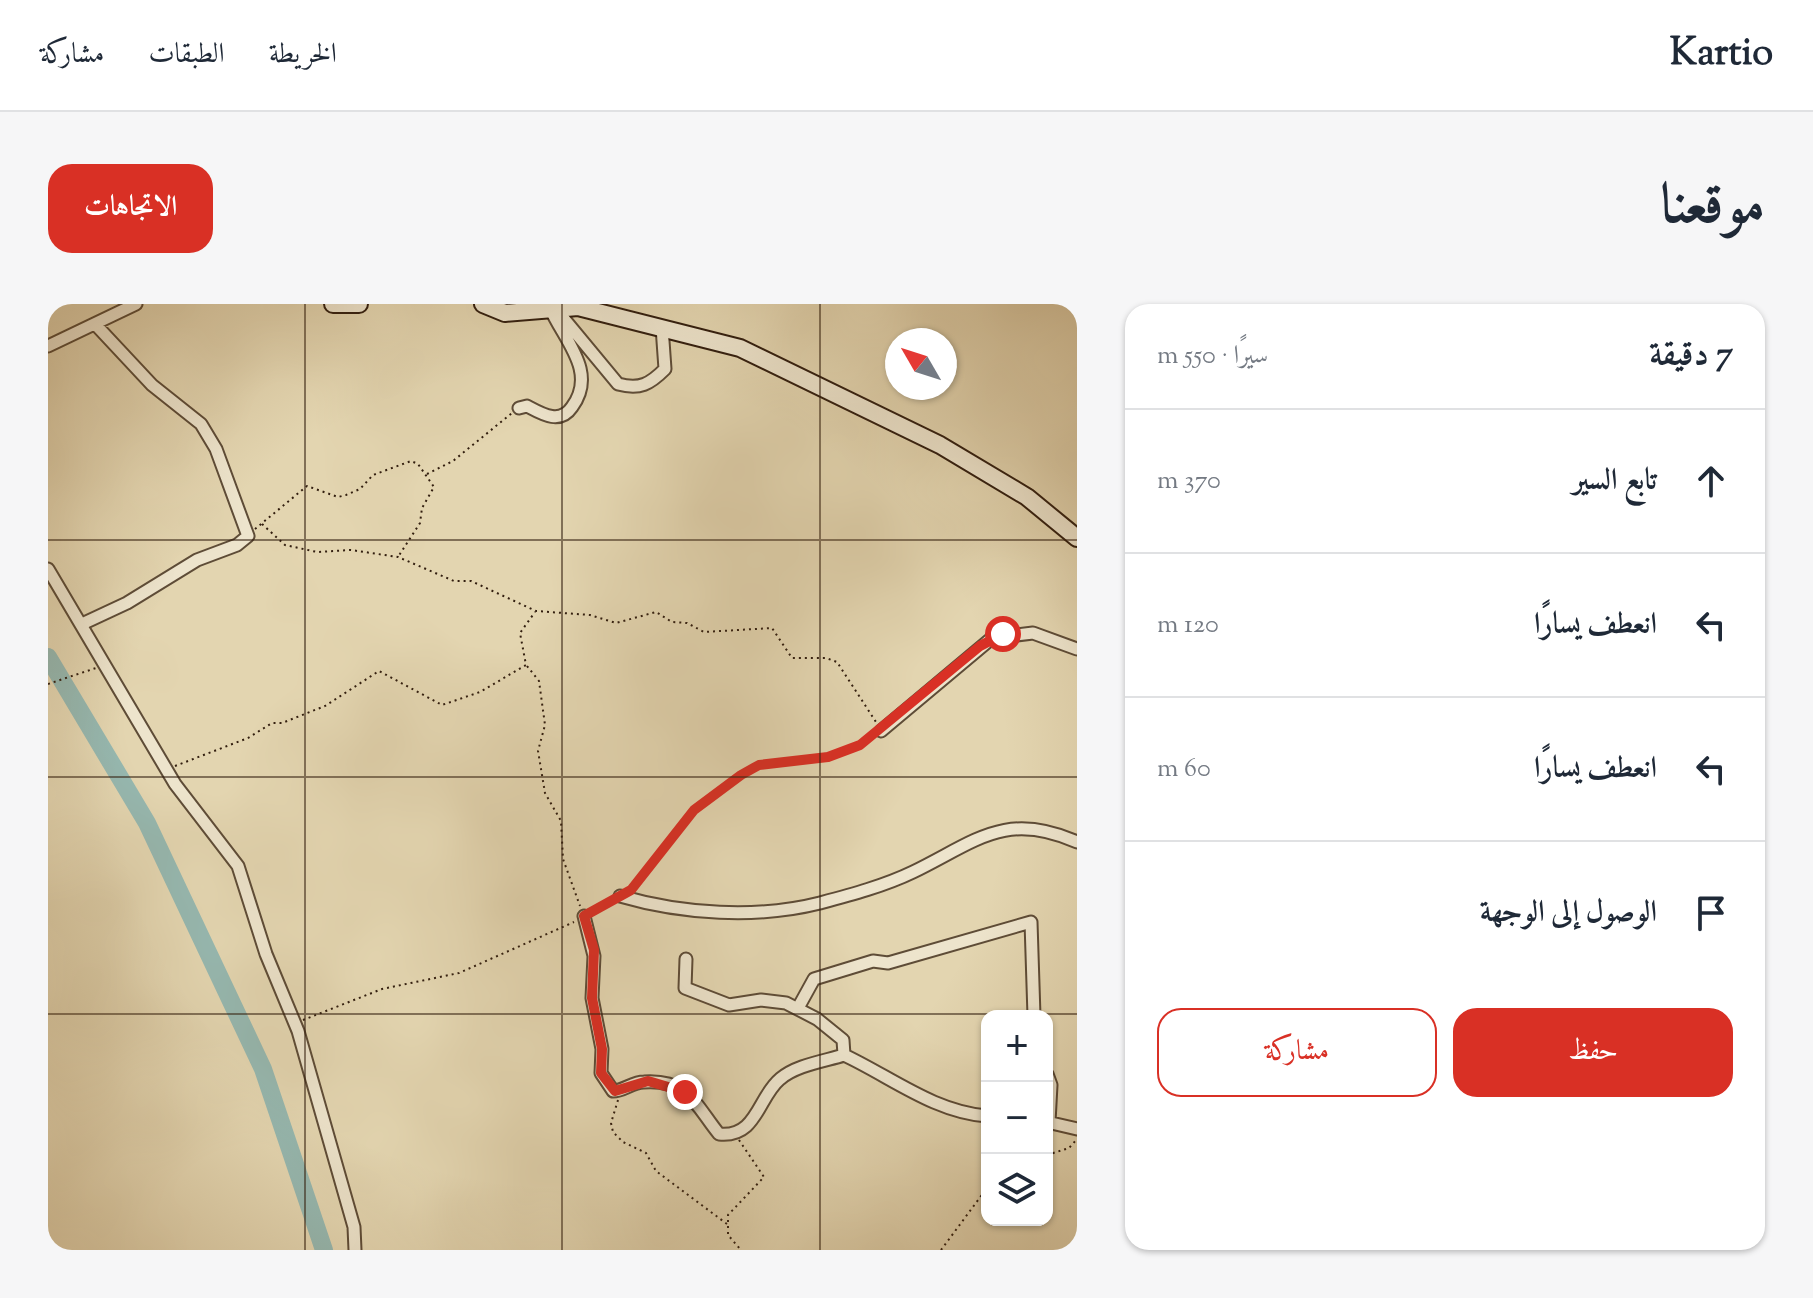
<!DOCTYPE html>
<html lang="ar">
<head>
<meta charset="utf-8">
<style>
	:root { --surface:#fff; --page:#f6f6f7; --text:#1f2937; --muted:#747a83; --line:#e0e1e3; --accent:#d93025 }
	body { margin:0; font-family:"Sorts Mill Goudy",Amiri,serif; background:var(--page); color:var(--text); direction:rtl }
	.controls { position:absolute; right:24px; bottom:24px; display:grid; overflow:hidden; border-radius:16px; box-shadow:0 2px 6px #0004 }
	.controls button { width:72px; height:72px; display:grid; place-items:center; padding:0; border:0; border-bottom:2px solid var(--line); background:var(--surface); color:var(--text); font:40px sans-serif }
	.compass { position:absolute; left:837px; top:24px; width:72px; height:72px; border-radius:50%; background:var(--surface); box-shadow:0 2px 6px #0004; rotate:309deg }
	.stop { position:absolute; width:24px; height:24px; margin:-18px; border:6px solid #d93025; border-radius:50%; background:#fff }
	.stop.end { background:#d93025; border-color:#fff; box-shadow:0 2px 8px #0008 }
	.list { margin:0; padding:0; list-style:none }
	h2 { display:flex; justify-content:space-between; align-items:center; height:104px; margin:0; padding:0 32px; font-size:34px }
	h2 small { font-size:26px; font-weight:400; color:var(--muted) }
	.list li { display:grid; grid-template-columns:52px 1fr auto; gap:24px; align-items:center; box-sizing:border-box; height:144px; padding:0 32px; border-top:2px solid var(--line) }
	.list b { display:block; font-size:30px; white-space:nowrap }
	.list em { font-size:26px; font-style:normal; color:var(--muted) }
	.actions { display:flex; gap:16px; padding:24px 32px }
	.actions a { flex:1; padding:18px 0; border:2px solid var(--accent); border-radius:24px; text-align:center; font-size:28px; color:var(--accent) }
	.actions .main { background:var(--accent); color:#fff }
	.icon { flex:none; width:44px; height:44px; fill:none; stroke:currentColor; stroke-width:2; stroke-linecap:round; stroke-linejoin:round }
	.map { position:relative; flex:none; width:1029px; height:946px; overflow:hidden; direction:ltr; border-radius:24px }
	header { display:flex; align-items:center; gap:48px; box-sizing:border-box; height:112px; padding:0 40px; background:var(--surface); border-bottom:2px solid var(--line) }
	header strong { font-size:38px }
	nav { display:flex; gap:44px; margin-inline-start:auto; font-size:28px }
	.intro { display:flex; align-items:center; justify-content:space-between; box-sizing:border-box; height:192px; padding:0 48px }
	h1 { margin:0; font-size:56px }
	.button { padding:20px 36px; border-radius:24px; background:var(--accent); color:#fff; font-size:28px; font-weight:700 }
	main { display:flex; gap:48px; padding:0 48px }
	aside { flex:1; background:var(--surface); border-radius:24px; box-shadow:0 2px 6px #0004 }
	.map>svg:first-child { display:block }
	.lines { fill:none; stroke-linecap:round; stroke-linejoin:round }
	.river { stroke:#96b8b0; stroke-width:18 }
	.street-casing { stroke:#5e4c37; stroke-width:15 }
	.secondary-casing { stroke:#321e0f; stroke-width:20 }
	.path { stroke:#321e0f; stroke-width:2; stroke-dasharray:2 4; stroke-linecap:butt }
	.street { stroke:#ede4cc; stroke-width:11 }
	.secondary { stroke:#ede4cc; stroke-width:16 }
	.route { stroke:#d93025; stroke-width:10 }
	.grid { fill:none; stroke:#321e0f; stroke-width:2; stroke-opacity:0.55 }
</style>
</head>
<body>
<header>
<strong>Kartio</strong>
<nav><a>الخريطة</a><a>الطبقات</a><a>مشاركة</a></nav>
</header>
<div class="intro"><h1>موقعنا</h1><a class="button">الاتجاهات</a></div>
<main>
<aside>
<h2>7 دقيقة<small>سيرًا · 550 m</small></h2>
<ul class="list">
<li><svg class="icon" aria-label="ahead" viewBox="0 0 24 24"><path d="M12 20V5M6 11l6-6 6 6"/></svg><div><b>تابع السير</b></div><em>370 m</em></li>
<li><svg class="icon" aria-label="left" viewBox="0 0 24 24"><path d="M17 20v-9H6M10 6l-5 5 5 5"/></svg><div><b>انعطف يسارًا</b></div><em>120 m</em></li>
<li><svg class="icon" aria-label="left" viewBox="0 0 24 24"><path d="M17 20v-9H6M10 6l-5 5 5 5"/></svg><div><b>انعطف يسارًا</b></div><em>60 m</em></li>
<li><svg class="icon" aria-label="arrive" viewBox="0 0 24 24"><path d="M6 21V4h12l-3 4 3 4H6"/></svg><div><b>الوصول إلى الوجهة</b></div></li>
</ul>
<div class="actions"><a class="main">حفظ</a><a>مشاركة</a></div>
</aside>
<div class="map">
<svg width="1029" height="946" viewBox="0 0 1029 946">
	<rect width="100%" height="100%" fill="#e3d5b0"/>
	<filter id="stains"><feTurbulence type="fractalNoise" baseFrequency=".0025" numOctaves="4"/><feColorMatrix values="0 0 0 0 .2 0 0 0 0 .09 0 0 0 0 .02 0 0 0 .5 -.17"/></filter>
	<radialGradient id="worn" r=".72"><stop offset=".6" stop-color="#630" stop-opacity="0"/><stop offset="1" stop-color="#630" stop-opacity=".3"/></radialGradient>
	<g class="lines">
		<path class="river" d="M 0,353 L 99,519 L 215,765 L 276,946"/>
		<g class="street-casing">
			<path id="street" d="M 507,4 L 570,80 C 592,86 602,80 617,65 L 614,23
				M 0,42 L 88,0
				M 471,104 L 479,102 C 494,110 512,121 524,103 C 550,68 516,36 502,4
				M 0,265 L 127,480 L 190,562 L 218,650 L 250,727 L 306,923 L 307,946
				M 34,320 L 79,299 L 149,256 L 189,241 L 200,232 L 168,145 L 153,120 L 104,81 L 47,20
				M 833,427 L 944,334 L 985,329 L 1029,345
				M 572,592 C 634,610 709,615 772,599 C 802,591 836,582 865,568 C 927,538 957,506 1029,538
				M 536,612 L 546,652 L 544,694 L 554,745 L 553,769 L 565,787 C 576,787 584,778 596,778 C 641,775 648,802 671,830 C 709,834 710,793 732,775 C 748,761 777,757 796,751
				M 638,655 L 637,684 L 681,701 L 713,696 L 738,699 L 769,715 L 795,736 L 796,751 C 843,773 886,808 939,812
				M 750,704 L 766,675 L 825,657 L 840,659 L 983,618 L 986,712
				M 999,770 L 1003,781 L 1001,818
				M 999,818 L 1029,825"/>
		</g>
		<g class="secondary-casing">
			<path id="secondary" d="M 285,0 L 311,0
				M 435,0 L 457,9 L 530,3 L 692,44 L 892,141 L 979,193 L 1029,234"/>
		</g>
		<path class="path" d="M 379,170 L 405,157 L 464,109
			M 214,220 L 237,241 L 269,248 L 303,246 L 350,253 L 406,277 L 423,277 L 488,307 L 542,311 L 568,319 L 608,308 L 624,318 L 639,319 L 656,328 L 724,324 L 744,354 L 778,354 L 789,358 L 828,418
			M 207,225 L 259,182 L 290,193 L 298,191 L 312,185 L 325,171 L 363,157 L 370,160 L 386,183 L 374,204 L 372,219 L 350,253
			M 479,362 L 491,377 L 497,421 L 490,447 L 497,489 L 513,517 L 515,555 L 532,602
			M 0,380 L 48,364
			M 127,462 L 200,434 L 224,419 L 234,419 L 277,402 L 331,367 L 394,401 L 432,388 L 478,361 L 472,329 L 487,308
			M 584,585 L 646,506 L 693,471 L 717,460 L 780,453 L 824,434
			M 545,607 L 564,597
			M 255,716 L 334,685 L 411,669 L 526,618
			M 570,796 L 563,819 L 565,828 L 575,838 L 598,849 L 608,867 L 679,920
			M 691,836 L 716,873 L 680,911 L 680,931 L 693,946
			M 999,851 L 1021,844 L 1029,835
			M 893,946 L 939,884"/>
		<use href="#street" class="street"/>
		<use href="#secondary" class="secondary"/>
	</g>
	<g class="lines">
		<path class="route" d="M 637,788 L 600,777 L 567,787 L 553,769 L 554,745 L 544,694 L 546,646 L 536,612 L 583,586 L 646,506 L 693,471 L 711,461 L 780,453 L 812,441 L 932,342 L 955,330"/>
	</g>
	<path class="grid" d="M 257,0 L 257,946M 514,0 L 514,946M 772,0 L 772,946M 0,236 L 1029,236M 0,473 L 1029,473M 0,710 L 1029,710"/>
	<rect width="100%" height="100%" filter="url(#stains)"/>
	<rect width="100%" height="100%" fill="url(#worn)"/>
</svg>
<div class="controls">
<button>+</button>
<button>−</button>
<button><svg class="icon" aria-label="layers" viewBox="0 0 24 24"><path d="M12 4l9 5-9 5-9-5zM3 14l9 5 9-5"/></svg></button>
</div>
<svg class="compass" viewBox="-18 -18 36 36"><path d="M0-13l5 13h-10z" fill="#e53935"/><path d="M0 13l5-13h-10z" fill="#747a83"/></svg>
<div class="stop" style="left:955px;top:330px"></div>
<div class="stop end" style="left:637px;top:788px"></div>
</div>
</main>
</body>
</html>
